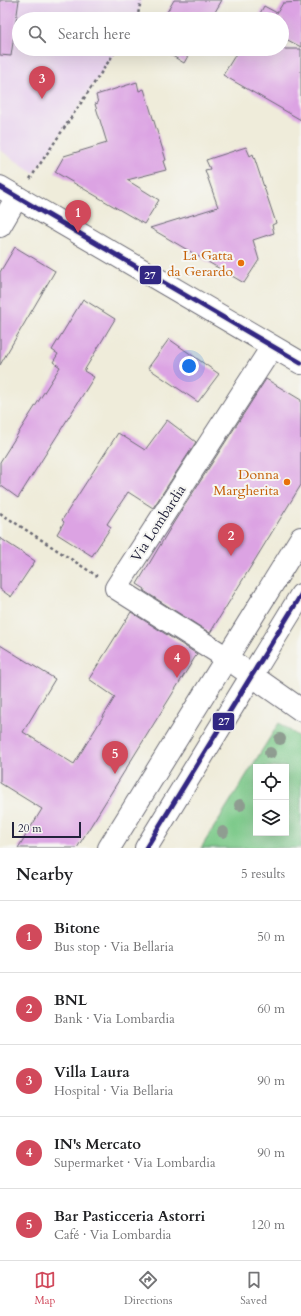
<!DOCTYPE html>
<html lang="en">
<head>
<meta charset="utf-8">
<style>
	:root { --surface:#fff; --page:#f2f2f2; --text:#202124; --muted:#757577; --line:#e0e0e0; --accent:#d1495b }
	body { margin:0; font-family:Cardo,serif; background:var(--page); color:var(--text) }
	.controls { position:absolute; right:12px; bottom:12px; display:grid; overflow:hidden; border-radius:0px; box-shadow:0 4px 16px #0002 }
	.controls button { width:36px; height:36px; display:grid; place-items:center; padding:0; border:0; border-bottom:1px solid var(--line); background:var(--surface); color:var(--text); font:20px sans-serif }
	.scale { position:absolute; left:12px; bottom:10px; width:69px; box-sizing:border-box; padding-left:4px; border:2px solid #22223b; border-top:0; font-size:11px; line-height:14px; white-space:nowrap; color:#22223b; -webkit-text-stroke:3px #f6f6f2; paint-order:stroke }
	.you { position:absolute; left:189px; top:366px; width:14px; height:14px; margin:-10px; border:3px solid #fff; border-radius:50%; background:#1a73e8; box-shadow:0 0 0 6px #1a73e833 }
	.badge { display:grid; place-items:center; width:26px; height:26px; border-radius:50%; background:var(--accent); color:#fff; font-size:13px; font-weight:700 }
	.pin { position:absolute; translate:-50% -33px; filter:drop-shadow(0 1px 2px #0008) }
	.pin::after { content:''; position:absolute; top:21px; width:14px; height:12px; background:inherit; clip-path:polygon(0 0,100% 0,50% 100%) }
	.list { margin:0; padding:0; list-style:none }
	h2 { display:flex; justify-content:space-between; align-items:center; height:52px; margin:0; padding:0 16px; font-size:17px }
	h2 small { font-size:13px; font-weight:400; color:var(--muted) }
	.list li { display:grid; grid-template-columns:26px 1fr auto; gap:12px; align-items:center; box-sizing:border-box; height:72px; padding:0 16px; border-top:1px solid var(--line) }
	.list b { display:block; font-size:15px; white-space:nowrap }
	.list p { margin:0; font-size:13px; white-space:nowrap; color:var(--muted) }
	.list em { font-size:13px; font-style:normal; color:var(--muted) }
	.icon { flex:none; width:22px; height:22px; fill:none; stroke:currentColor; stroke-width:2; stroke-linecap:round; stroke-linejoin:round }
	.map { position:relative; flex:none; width:301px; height:848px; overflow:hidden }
	.search { position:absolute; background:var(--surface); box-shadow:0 4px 16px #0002; left:12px; right:12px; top:12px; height:44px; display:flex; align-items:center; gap:10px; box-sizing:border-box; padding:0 14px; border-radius:22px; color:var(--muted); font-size:15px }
	.sheet { height:412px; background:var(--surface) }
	nav { display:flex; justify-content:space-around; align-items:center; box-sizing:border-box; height:56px; border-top:1px solid var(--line); background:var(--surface); font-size:11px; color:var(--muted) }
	nav a { display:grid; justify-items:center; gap:2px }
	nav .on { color:var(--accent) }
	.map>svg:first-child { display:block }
	.built { fill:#e8d2ee }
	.green { fill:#7bc989; stroke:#4e7662; fill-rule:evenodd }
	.building { fill:#dca3e3 }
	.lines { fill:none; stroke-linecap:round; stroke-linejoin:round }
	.minor-casing { stroke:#6a6973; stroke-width:24 }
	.tertiary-casing { stroke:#6a6973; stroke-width:24 }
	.path { stroke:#6a6973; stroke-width:2.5; stroke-dasharray:3 3; stroke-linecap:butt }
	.minor { stroke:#fff; stroke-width:22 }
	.tertiary { stroke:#fff; stroke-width:22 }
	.bus-1-casing { stroke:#f6f6f2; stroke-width:8 }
	.bus-1 { stroke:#312783; stroke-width:5 }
	.tree { fill:#8f9d91 }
	.food-dot { fill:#e8710a; stroke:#f6f6f2; stroke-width:1.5 }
	.labels { text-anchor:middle; stroke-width:4; stroke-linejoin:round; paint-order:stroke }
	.food-label { font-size:14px; fill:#c56008; stroke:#f6f6f2; text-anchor:end }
	.street-label { font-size:14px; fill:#22223b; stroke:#f6f6f2 }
	.line-badge { stroke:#f6f6f2; stroke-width:1.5 }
	.badge-label { font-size:11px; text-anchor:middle; font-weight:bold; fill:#fff }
</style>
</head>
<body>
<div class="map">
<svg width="301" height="848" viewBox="0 0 301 848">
	<rect width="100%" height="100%" fill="#f6f6f2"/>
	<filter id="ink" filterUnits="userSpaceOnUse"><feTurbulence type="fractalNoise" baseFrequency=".025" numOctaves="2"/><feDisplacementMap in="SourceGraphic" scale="8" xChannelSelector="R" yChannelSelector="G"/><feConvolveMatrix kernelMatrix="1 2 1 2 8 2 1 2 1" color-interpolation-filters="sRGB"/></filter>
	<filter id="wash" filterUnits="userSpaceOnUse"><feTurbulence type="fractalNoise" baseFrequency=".012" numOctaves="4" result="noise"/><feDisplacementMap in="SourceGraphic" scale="16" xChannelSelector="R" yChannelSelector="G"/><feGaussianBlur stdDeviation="0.9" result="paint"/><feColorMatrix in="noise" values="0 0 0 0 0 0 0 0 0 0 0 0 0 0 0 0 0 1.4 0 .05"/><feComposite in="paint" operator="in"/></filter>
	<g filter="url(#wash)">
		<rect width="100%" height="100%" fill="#efecda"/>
		<path class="built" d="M 0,0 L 141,0 L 137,19 L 19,19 L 19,49 L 117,49 L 34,173 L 0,150 Z"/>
		<path class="green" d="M 279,723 L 301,738 L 301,848 L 201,848 ZM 256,767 L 286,767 L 286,833 L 256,833 Z"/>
		<g id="blocks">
			<path class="building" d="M 0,0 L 19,0 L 11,56 L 0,55 Z
				M 174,0 L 222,0 L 211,19 L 163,19 Z
				M 301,2 L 301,47 L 282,37 L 282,19 L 257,19 L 264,6 L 277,13 L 283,3 Z
				M 161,49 L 192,49 L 184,63 Z
				M 239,49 L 301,49 L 301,120 L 223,75 Z
				M 137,82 L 139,91 L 144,89 L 166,160 L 163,161 L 166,170 L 127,180 L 159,200 L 144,224 L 55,172 L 64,156 L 107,143 L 95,104 L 98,103 L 96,95 Z
				M 246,147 L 250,156 L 253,154 L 276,223 L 272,225 L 274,233 L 253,240 L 259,260 L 244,283 L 150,228 L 218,207 L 205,170 L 210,169 L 206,160 Z
				M 15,247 L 55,271 L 0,365 L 0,272 Z
				M 83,299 L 115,319 L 84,371 L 94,377 L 18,498 L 0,485 L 0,462 L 60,367 L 53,362 L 58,354 L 52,350 Z
				M 169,339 L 219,374 L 198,402 L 148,368 Z
				M 266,379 L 301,400 L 301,485 L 210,633 L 144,591 L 145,589 L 137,584 L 174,522 Z
				M 167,420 L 196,442 L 153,508 L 128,492 L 107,524 L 111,527 L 92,556 L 57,534 L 64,522 L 62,520 L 118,433 L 145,450 Z
				M 0,538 L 35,561 L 11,597 L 0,589 Z
				M 131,612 L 197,654 L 77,848 L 18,848 L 42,809 L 0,783 L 0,645 L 55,679 L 23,732 L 74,764 L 115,697 L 89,679 Z"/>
		</g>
	</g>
	<g filter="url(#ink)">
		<use href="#blocks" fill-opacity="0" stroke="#6a6973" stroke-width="1"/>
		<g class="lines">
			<g class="minor-casing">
				<path id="minor" d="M 0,226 L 17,197
					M 272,347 L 116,588 L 227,658 L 301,710
					M 109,848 L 301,538
					M 146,848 L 301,595"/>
			</g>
			<g class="tertiary-casing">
				<path id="tertiary" d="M 0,187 L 301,363"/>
			</g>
			<path class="path" d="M 137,19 L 141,0
				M 30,179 L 117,49
				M 0,513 L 97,576"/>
			<use href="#minor" class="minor"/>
			<use href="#tertiary" class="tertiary"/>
			<g class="bus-1-casing">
				<path id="bus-1" d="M 0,187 L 301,363
					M 146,848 L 301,595"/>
			</g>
			<use href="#bus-1" class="bus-1"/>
		</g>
		<g class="tree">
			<circle cx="280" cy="739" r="6"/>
			<circle cx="270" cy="753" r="6"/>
			<circle cx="240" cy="805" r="6"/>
			<circle cx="223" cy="832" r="6"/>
		</g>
	</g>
	<g class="food-dot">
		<circle cx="241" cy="263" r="4"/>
		<circle cx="287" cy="482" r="4"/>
	</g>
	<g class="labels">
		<g class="food-label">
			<text x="233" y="260">La Gatta<tspan x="233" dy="16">da Gerardo</tspan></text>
			<text x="279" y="479">Donna<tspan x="279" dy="16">Margherita</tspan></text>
		</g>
		<g class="street-label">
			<text transform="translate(158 523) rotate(-57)" y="5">Via Lombardia</text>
		</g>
	</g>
	<g class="line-badge">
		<rect x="139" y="265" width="23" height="20" rx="4" fill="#312783"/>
		<rect x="212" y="712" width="23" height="19" rx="4" fill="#312783"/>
	</g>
	<g class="badge-label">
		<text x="150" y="279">27</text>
		<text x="224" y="725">27</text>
	</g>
</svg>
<div class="controls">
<button><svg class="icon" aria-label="locate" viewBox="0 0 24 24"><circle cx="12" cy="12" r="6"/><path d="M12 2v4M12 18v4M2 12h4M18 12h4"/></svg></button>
<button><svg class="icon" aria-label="layers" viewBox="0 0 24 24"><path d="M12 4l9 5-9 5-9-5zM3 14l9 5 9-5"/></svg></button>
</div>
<div class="scale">20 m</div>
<div class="you"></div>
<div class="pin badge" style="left:78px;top:233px">1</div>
<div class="pin badge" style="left:231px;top:556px">2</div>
<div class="pin badge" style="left:42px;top:99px">3</div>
<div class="pin badge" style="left:177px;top:678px">4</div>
<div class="pin badge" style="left:115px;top:774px">5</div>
<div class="search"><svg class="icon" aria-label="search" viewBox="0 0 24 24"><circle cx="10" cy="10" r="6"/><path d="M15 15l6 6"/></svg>Search here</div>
</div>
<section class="sheet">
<h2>Nearby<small>5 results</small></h2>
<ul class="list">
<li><span class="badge">1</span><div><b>Bitone</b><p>Bus stop · Via Bellaria</p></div><em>50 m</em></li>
<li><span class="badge">2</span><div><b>BNL</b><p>Bank · Via Lombardia</p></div><em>60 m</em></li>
<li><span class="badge">3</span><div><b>Villa Laura</b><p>Hospital · Via Bellaria</p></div><em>90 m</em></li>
<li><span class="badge">4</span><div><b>IN's Mercato</b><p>Supermarket · Via Lombardia</p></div><em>90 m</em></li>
<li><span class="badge">5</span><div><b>Bar Pasticceria Astorri</b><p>Café · Via Lombardia</p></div><em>120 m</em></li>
</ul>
</section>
<nav>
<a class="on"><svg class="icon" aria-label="map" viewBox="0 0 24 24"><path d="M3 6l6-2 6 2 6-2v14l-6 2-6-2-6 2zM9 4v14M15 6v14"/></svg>Map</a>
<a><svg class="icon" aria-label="directions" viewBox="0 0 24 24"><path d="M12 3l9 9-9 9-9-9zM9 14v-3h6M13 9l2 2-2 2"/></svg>Directions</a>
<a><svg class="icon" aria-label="saved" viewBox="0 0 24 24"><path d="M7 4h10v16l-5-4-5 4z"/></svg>Saved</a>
</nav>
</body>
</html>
